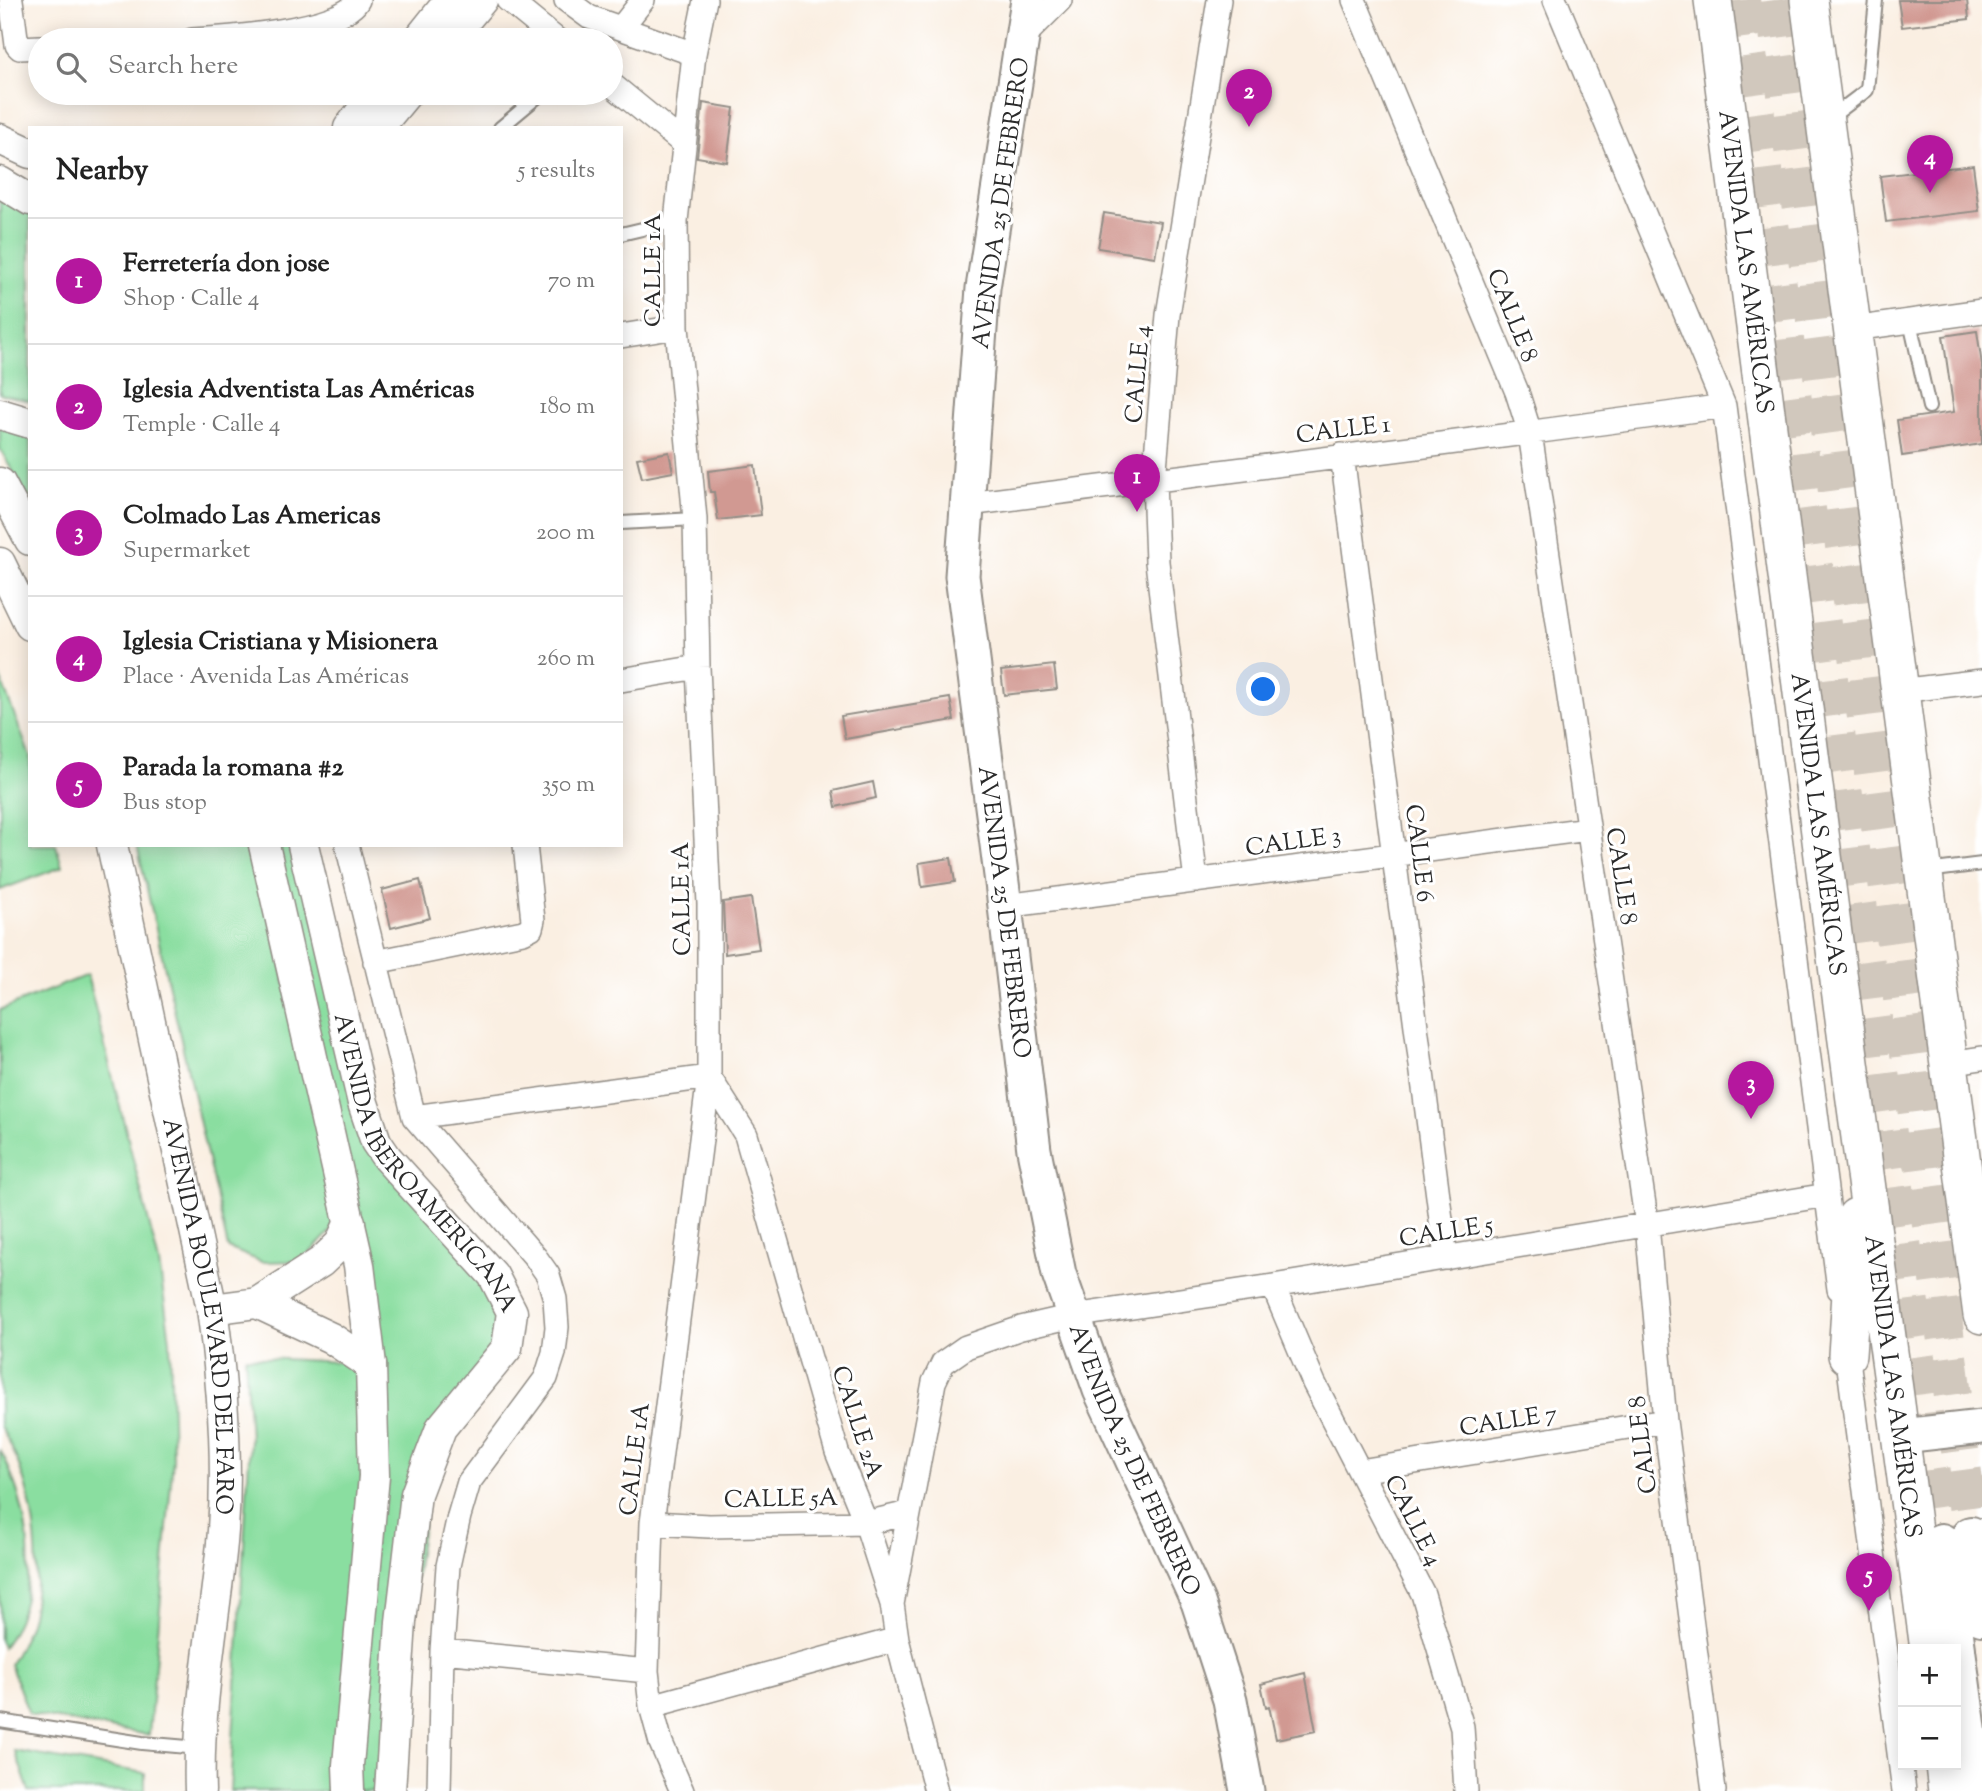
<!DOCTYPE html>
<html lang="en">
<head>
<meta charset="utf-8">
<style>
	:root { --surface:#fff; --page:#f2f2f2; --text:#222; --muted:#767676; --line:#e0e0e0; --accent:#b5179e }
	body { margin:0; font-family:"Sorts Mill Goudy",serif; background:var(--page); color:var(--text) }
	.controls { position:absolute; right:21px; bottom:21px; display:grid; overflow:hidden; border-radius:0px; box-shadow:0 4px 18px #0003 }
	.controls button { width:63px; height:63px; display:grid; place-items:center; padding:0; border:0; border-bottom:2px solid var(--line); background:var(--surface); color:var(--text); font:35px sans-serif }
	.you { position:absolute; left:1264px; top:690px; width:24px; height:24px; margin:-18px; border:5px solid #fff; border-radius:50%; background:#1a73e8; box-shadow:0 0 0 10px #1a73e833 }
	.badge { display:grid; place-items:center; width:46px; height:46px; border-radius:50%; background:var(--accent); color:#fff; font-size:23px; font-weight:700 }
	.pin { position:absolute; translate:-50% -58px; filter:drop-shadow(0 2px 4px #0008) }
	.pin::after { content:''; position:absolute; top:37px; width:24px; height:21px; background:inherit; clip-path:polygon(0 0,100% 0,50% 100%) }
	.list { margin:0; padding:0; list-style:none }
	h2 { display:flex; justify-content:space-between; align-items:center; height:91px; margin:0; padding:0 28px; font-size:30px }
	h2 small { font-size:23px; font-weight:400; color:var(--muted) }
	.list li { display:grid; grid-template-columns:46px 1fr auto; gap:21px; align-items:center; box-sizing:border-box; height:126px; padding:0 28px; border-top:2px solid var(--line) }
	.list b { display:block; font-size:26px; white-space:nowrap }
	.list p { margin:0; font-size:23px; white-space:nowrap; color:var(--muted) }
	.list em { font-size:23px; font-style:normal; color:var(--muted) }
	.icon { flex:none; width:38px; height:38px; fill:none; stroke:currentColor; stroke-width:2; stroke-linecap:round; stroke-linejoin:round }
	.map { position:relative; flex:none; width:1982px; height:1791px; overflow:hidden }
	.search { position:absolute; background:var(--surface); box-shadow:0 4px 18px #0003; left:28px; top:28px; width:595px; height:77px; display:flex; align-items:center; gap:18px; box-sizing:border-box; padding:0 24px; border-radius:38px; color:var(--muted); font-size:26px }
	.panel { position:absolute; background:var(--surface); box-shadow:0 4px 18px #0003; left:28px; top:126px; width:595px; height:721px; border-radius:0px }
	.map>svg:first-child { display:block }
	.green { fill:#8adea0; stroke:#5a8466; stroke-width:2 }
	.building { fill:#d19992 }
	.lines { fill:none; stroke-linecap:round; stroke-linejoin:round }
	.motorway-tunnel { stroke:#d1c8bd; stroke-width:38; stroke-dasharray:38 19; stroke-linecap:butt }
	.service-casing { stroke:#928d86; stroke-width:16 }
	.minor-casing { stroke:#928d86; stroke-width:26 }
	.tertiary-casing { stroke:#928d86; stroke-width:33 }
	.secondary-casing { stroke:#928d86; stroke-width:37 }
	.primary-casing { stroke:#928d86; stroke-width:40 }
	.motorway-casing { stroke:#928d86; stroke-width:42 }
	.service { stroke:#fff; stroke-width:12 }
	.minor { stroke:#fff; stroke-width:23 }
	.tertiary { stroke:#fff; stroke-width:30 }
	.secondary { stroke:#fff; stroke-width:33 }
	.primary { stroke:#fff; stroke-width:37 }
	.motorway { stroke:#fff; stroke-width:38 }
	.labels { text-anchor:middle; stroke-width:6; stroke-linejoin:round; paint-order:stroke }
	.street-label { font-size:24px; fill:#2b2b2b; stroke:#fff }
</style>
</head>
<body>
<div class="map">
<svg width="1982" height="1791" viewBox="0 0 1982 1791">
	<rect width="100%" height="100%" fill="#fff"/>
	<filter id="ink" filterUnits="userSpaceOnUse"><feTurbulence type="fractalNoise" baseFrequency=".0143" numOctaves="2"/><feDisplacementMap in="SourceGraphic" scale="14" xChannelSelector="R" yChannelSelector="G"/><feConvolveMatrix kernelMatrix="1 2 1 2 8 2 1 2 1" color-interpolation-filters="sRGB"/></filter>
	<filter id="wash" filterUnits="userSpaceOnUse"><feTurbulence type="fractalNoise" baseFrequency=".00686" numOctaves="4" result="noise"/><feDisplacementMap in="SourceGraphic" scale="28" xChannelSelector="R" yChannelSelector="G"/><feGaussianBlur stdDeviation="1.57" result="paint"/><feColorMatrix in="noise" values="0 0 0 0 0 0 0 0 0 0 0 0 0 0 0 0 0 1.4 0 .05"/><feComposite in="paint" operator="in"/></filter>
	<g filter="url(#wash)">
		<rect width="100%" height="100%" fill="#faefe2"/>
		<path class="green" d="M 0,194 L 30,212 L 30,401 L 0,394 Z
			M 0,425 L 30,430 L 30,500 L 0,449 Z
			M 0,677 L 30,756 L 30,845 L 56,845 L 62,867 L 0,890 Z
			M 137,845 L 254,845 L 336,1206 L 331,1231 L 302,1261 L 262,1262 L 228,1248 Z
			M 269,845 L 298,845 L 355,1092 L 507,1313 L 501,1349 L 436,1430 L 386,1791 L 356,1791 L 376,1364 Z
			M 87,975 L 159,1263 L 170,1340 L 173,1459 L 149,1735 L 29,1714 L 10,1664 C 21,1646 32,1625 34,1604 C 42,1544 31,1477 0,1426 L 0,1010 Z
			M 245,1357 L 358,1363 L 363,1485 L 339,1791 L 230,1791 L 250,1439 Z
			M 0,1449 C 29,1506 45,1592 3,1647 L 0,1640 Z
			M 15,1751 L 145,1773 L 145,1791 L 29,1791 Z"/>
		<g id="blocks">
			<path class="building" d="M 1898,0 L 1967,0 L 1969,19 L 1902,27 Z
				M 703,103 L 734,108 L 727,162 L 697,157 Z
				M 1973,165 L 1979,211 L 1886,222 L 1880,176 Z
				M 1104,213 L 1161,222 L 1155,257 L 1098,248 Z
				M 1977,331 L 1982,365 L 1982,444 L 1902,456 L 1897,420 L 1954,412 L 1943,336 Z
				M 669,452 L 673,472 L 642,478 L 637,458 Z
				M 755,465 L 761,515 L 718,520 L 714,492 L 710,492 L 708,471 Z
				M 1054,665 L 1057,689 L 1004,695 L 1001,671 Z
				M 950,698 L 954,720 L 845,739 L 841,716 Z
				M 873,782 L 876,798 L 836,807 L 833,791 Z
				M 951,858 L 955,882 L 922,887 L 919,863 Z
				M 420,880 L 430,918 L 391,928 L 382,890 Z
				M 751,898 L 759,949 L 725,954 L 723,902 Z
				M 1305,1673 L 1316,1731 L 1276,1739 L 1269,1706 L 1266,1707 L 1261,1684 Z"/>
		</g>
	</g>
	<g filter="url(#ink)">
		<use href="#blocks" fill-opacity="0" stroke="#928d86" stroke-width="2"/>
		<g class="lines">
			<path class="motorway-tunnel" d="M 1741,0 L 1941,1543
				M 1774,0 L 1971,1536"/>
			<g class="service-casing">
				<path id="service" d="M 1830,118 L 1867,90 L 1876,0
					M 500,128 L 542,93
					M 621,234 L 676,221
					M 1910,322 L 1929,407
					M 621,523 L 695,519
					M 1927,871 L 1982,864
					M 0,1721 L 142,1743 L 199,1748"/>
			</g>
			<g class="minor-casing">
				<path id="minor" d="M 11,0 L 17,45 L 20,48 L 40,47
					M 508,0 L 557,40
					M 566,0 L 589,17 L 694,54
					M 1354,0 L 1517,392 L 1530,433 L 1647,1225 L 1665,1421 L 1714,1791
					M 1555,0 L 1724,406 L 1839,1289
					M 621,28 L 643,0
					M 1023,37 L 1060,0
					M 192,40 C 225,38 344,30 358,0
					M 611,84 L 683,143
					M 1853,329 L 1982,311
					M 621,336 L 677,327
					M 1342,455 L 1446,1258
					M 969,504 C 1220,471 1473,442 1724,406
					M 621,680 L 698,667
					M 1899,691 L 1982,681
					M 347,845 L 414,1117 L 536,1258 L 548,1275 L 555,1299 L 557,1327 L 554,1353 L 546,1378 L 469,1482 L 459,1516 L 448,1566 L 442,1651 L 439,1791
					M 1196,881 L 1157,562 L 1154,480 L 1168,315 L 1219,0
					M 1005,906 L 1588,829
					M 375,962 L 523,932 L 531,928 L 533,920 L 525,845
					M 1949,1063 L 1982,1058
					M 414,1117 L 709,1077 L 746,1135 L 837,1452 L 866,1523 L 892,1604 L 897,1639 L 936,1791
					M 1273,1286 L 1314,1383 L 1423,1594 L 1462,1727 L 1466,1791
					M 1846,1344 L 1904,1791
					M 1360,1471 L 1665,1421
					M 652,1523 L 709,1526 L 866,1523 L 909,1513
					M 892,1604 L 934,1382 L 943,1363 L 966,1347 L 1021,1328 L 1073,1316 L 1273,1286 L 1827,1195
					M 442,1651 L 647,1671
					M 651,1706 L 897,1639
					M 682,1791 L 661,1743 L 651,1706 L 647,1671 L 652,1523 L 709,1077 L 709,904 L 698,667 L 695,519 L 677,327 L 676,221 L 694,54 L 705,0"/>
			</g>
			<g class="tertiary-casing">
				<g id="tertiary">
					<path d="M 418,40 L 450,0"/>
					<path d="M 449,40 L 482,0"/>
					<path d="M 349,128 L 376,93"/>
					<path d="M 378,128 L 407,93"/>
					<path d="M 0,139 L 30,153"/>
					<path d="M 0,182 L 30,200"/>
					<path d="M 0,414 L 30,423"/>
					<path d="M 0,483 L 30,540"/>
					<path d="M 0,563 L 30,625"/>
					<path id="s1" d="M 112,845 L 212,1309 C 223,1386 229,1465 222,1543 C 214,1625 197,1708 200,1791"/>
					<path d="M 264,845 L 359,1265 L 371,1365 L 374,1476 L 348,1765 L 349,1791"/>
					<path id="s2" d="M 303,845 L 363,1103 L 376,1142 L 387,1158 L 493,1275 L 512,1312 L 507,1348 L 441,1428 L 416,1494 L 401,1622 L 390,1791"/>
					<path d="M 257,1303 L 331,1338 L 371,1365"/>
					<path d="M 212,1309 L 257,1303 L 321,1262 L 340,1244 L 350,1222"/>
				</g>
			</g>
			<g class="secondary-casing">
				<g id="secondary">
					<path id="s3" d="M 1028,0 L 983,288 L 962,576 L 1005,906 L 1034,1150 L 1059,1274 L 1100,1390 L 1198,1602 L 1230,1700 L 1247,1791"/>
					<path d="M 1902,1436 L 1982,1427"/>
				</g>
			</g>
			<g class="primary-casing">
				<g id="primary">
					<path id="s4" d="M 1713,0 L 1841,996 L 1929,1649"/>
					<path d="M 1809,0 L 1982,1315"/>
					<path d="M 1847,1355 L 1856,1217"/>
					<path d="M 1944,1765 L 1947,1791"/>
				</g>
			</g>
			<g class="motorway-casing">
				<path id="motorway" d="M 1971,1536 L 1982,1616
					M 1941,1543 L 1956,1649
					M 1956,1650 L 1975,1791"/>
			</g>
			<use href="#service" class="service"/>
			<use href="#minor" class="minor"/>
			<use href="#tertiary" class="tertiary"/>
			<use href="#secondary" class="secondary"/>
			<use href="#primary" class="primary"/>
			<use href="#motorway" class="motorway"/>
		</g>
	</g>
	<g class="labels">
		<g class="street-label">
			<text transform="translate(1000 203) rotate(-82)" y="8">AVENIDA 25 DE FEBRERO</text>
			<text dy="8" stroke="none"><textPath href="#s4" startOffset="264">AVENIDA LAS AMÉRICAS</textPath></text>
			<text transform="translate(652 270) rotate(-90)" y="8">CALLE 1A</text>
			<text transform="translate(1513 315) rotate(68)" y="8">CALLE 8</text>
			<text transform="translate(1137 374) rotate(-85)" y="8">CALLE 4</text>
			<text transform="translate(1343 429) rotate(-7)" y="8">CALLE 1</text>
			<text dy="8" stroke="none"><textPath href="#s4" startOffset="831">AVENIDA LAS AMÉRICAS</textPath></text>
			<text transform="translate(1293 841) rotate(-8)" y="8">CALLE 3</text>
			<text transform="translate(1420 853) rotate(83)" y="8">CALLE 6</text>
			<text transform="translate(1622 876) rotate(81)" y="8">CALLE 8</text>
			<text transform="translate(681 899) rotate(-91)" y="8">CALLE 1A</text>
			<text dy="8" stroke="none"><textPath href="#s3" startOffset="919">AVENIDA 25 DE FEBRERO</textPath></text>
			<text dy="8" stroke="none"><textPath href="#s2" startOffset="348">AVENIDA IBEROAMERICANA</textPath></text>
			<text transform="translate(1446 1231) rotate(-9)" y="8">CALLE 5</text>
			<text dy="8" stroke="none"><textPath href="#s1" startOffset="480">AVENIDA BOULEVARD DEL FARO</textPath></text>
			<text dy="8" stroke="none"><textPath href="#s4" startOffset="1398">AVENIDA LAS AMÉRICAS</textPath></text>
			<text transform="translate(1508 1420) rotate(-9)" y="8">CALLE 7</text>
			<text transform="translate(858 1422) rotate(72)" y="8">CALLE 2A</text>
			<text transform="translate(1642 1445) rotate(-97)" y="8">CALLE 8</text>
			<text transform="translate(634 1459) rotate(-83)" y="8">CALLE 1A</text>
			<text dy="8" stroke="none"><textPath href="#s3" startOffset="1486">AVENIDA 25 DE FEBRERO</textPath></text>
			<text transform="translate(781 1498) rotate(-1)" y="8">CALLE 5A</text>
			<text transform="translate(1414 1520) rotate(63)" y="8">CALLE 4</text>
		</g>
	</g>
</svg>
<div class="controls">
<button>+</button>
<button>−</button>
</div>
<div class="you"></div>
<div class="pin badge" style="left:1137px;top:512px">1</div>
<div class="pin badge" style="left:1249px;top:127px">2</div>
<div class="pin badge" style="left:1751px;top:1119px">3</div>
<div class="pin badge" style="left:1930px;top:193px">4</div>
<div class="pin badge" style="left:1869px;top:1611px">5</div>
<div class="search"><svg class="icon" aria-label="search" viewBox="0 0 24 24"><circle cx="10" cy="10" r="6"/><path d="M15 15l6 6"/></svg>Search here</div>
<section class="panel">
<h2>Nearby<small>5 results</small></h2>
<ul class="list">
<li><span class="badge">1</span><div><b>Ferretería don jose</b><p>Shop · Calle 4</p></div><em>70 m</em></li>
<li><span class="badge">2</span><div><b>Iglesia Adventista Las Américas</b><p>Temple · Calle 4</p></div><em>180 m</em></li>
<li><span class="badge">3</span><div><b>Colmado Las Americas</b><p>Supermarket</p></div><em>200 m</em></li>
<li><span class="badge">4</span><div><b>Iglesia Cristiana y Misionera</b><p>Place · Avenida Las Américas</p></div><em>260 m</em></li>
<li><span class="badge">5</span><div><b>Parada la romana #2</b><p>Bus stop</p></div><em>350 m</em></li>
</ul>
</section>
</div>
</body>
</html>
